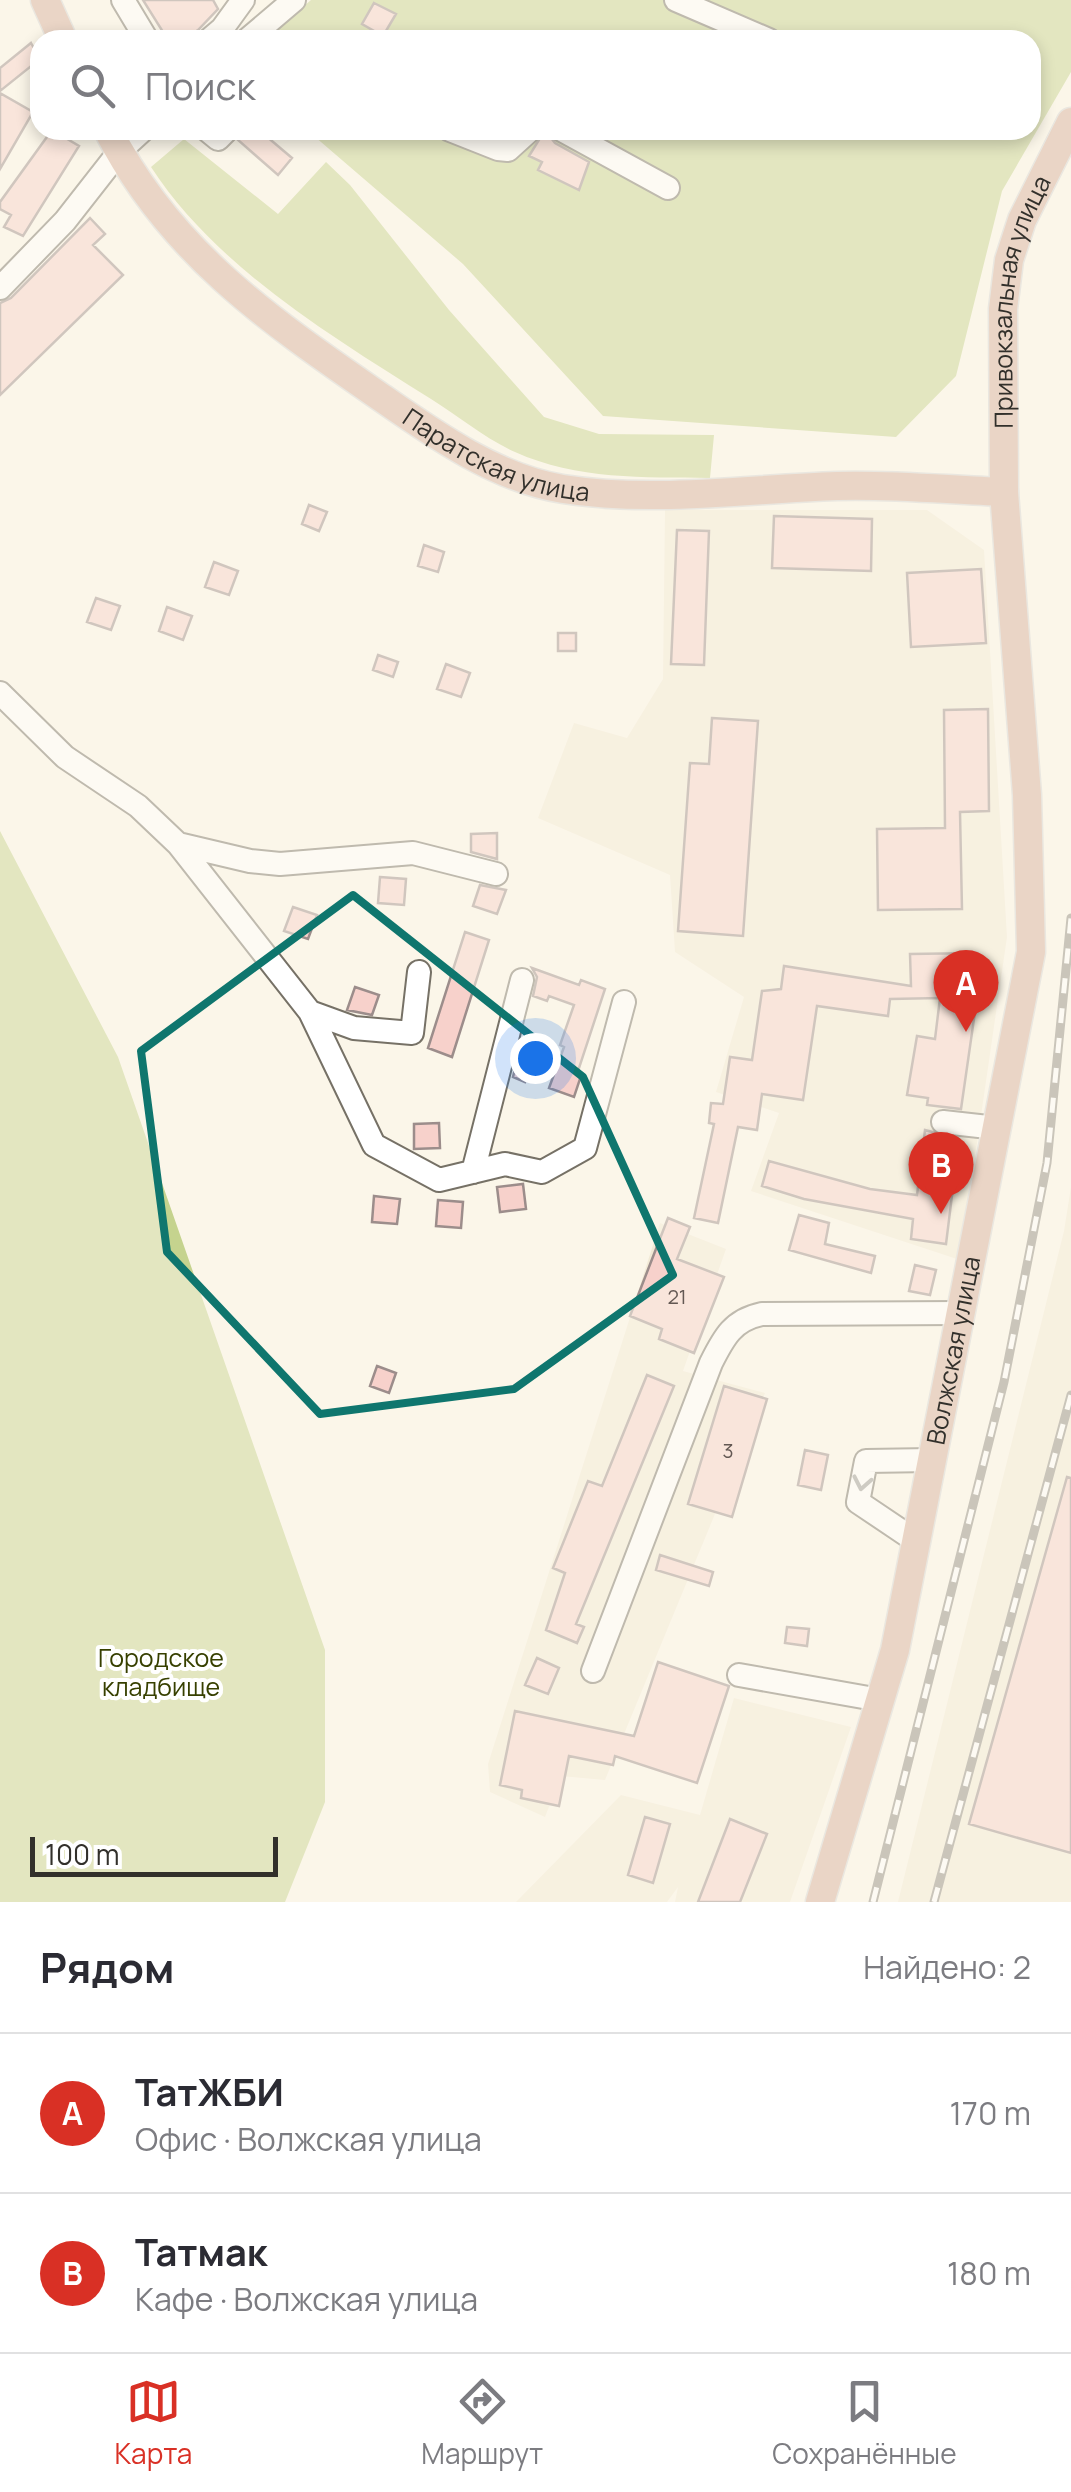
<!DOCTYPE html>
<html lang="ru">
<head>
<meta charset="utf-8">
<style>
	:root { --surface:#fff; --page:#f2f2f3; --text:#2b2b33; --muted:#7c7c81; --line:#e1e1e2; --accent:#d93025 }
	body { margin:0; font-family:Manrope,sans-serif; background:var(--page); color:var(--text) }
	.scale { position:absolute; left:30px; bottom:25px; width:248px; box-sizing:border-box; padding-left:10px; border:5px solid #32302b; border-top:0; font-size:28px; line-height:35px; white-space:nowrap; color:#32302b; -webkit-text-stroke:8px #fff; paint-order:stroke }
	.you { position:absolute; left:535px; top:1058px; width:35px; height:35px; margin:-25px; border:8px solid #fff; border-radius:50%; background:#1a73e8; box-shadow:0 0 0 15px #1a73e833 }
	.badge { display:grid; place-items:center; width:65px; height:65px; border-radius:50%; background:var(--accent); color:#fff; font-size:32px; font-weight:700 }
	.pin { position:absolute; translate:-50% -82px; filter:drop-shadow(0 2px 5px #0008) }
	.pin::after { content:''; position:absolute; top:52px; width:35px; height:30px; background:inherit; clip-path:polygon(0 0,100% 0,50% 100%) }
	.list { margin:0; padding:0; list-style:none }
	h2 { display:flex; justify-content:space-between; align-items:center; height:130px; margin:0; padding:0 40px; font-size:42px }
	h2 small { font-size:32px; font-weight:400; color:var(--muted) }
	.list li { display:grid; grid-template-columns:65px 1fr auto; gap:30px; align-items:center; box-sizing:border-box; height:160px; padding:0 40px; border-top:2px solid var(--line) }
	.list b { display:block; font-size:38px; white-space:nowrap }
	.list p { margin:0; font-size:32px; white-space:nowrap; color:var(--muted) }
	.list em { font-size:32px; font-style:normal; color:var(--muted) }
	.icon { flex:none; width:55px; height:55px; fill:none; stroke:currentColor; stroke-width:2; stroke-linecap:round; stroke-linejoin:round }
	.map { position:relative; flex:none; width:1071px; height:1902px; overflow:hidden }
	.search { position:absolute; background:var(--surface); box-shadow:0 5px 15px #0003; left:30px; right:30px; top:30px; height:110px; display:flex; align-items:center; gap:25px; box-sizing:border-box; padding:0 35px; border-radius:30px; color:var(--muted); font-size:38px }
	.sheet { height:450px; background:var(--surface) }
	nav { display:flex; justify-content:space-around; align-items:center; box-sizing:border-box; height:140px; border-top:2px solid var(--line); background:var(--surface); font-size:28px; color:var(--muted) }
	nav a { display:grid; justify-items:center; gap:5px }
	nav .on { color:var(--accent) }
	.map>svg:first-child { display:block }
	.built { fill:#f2ead6 }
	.green { fill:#c5d38e }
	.building { fill:#f7d1cb; stroke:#9c8d8b; stroke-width:2.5 }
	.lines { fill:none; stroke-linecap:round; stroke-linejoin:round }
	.minor-casing { stroke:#767166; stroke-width:26 }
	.major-casing { stroke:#d6d6d5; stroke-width:31 }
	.minor { stroke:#fff; stroke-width:22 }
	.major { stroke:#d5ae9b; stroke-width:28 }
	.rail-casing { stroke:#8e8b82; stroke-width:9 }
	.rail { stroke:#fff; stroke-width:5; stroke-dasharray:15; stroke-linecap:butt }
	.oneway { stroke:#989895 }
	.marked { fill:none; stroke:#0f766e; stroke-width:8; stroke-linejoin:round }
	.labels { text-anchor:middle; stroke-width:8; stroke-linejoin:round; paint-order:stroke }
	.number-label { font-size:20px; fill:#635853 }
	.street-label { font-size:25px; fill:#32302b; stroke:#fff }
	.park-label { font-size:25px; fill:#374000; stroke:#fff }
</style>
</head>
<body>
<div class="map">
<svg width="1071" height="1902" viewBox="0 0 1071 1902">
	<rect width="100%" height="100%" fill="#fbf6e9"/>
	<path class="built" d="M 665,510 L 927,510 L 984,550 L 1007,937 L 960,1260 L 751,1191 L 779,1113 L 716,1092 L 744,997 L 675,952 L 670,875 L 538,818 L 574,723 L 627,738 L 663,679 Z
		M 1071,1187 L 1071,1902 L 898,1902 L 1064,1231 Z
		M 660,1223 L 726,1249 L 683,1371 L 765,1393 L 605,1780 L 561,1776 L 545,1817 L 490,1792 L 488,1764 Z
		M 734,1698 L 851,1727 L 790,1902 L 675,1902 L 678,1887 L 667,1902 L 516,1902 L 621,1795 L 700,1815 Z"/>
	<path class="green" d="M 311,0 L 1071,0 L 1071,72 L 1002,191 L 956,376 L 896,437 L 603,416 L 463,264 L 307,130 L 1031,130 L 1031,40 L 265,40 Z
		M 184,139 L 278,214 L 326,162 L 350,185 L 449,310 L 544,417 L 599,434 L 714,435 L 710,478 C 644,477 577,480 515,452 C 486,439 458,416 431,399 C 331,336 216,267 151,167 Z
		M 0,831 L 118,1057 L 325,1650 L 325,1802 L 285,1902 L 0,1902 Z"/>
	<path class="building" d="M 143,0 L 213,0 L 218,9 L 198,30 L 182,40 L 168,40 Z
		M 374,3 L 396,14 L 383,36 L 362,24 Z
		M 31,43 L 40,59 L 0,91 L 0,68 Z
		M 0,93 L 33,112 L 0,169 Z
		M 52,130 L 79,146 L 23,236 L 4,227 L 11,215 L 0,209 L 0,202 Z
		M 242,130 L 259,130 L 292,158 L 278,175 L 238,140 Z
		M 545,130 L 555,143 L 589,162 L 579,190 L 538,170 L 542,162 L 529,156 Z
		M 90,218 L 105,234 L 93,245 L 123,275 L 0,395 L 0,303 L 11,298 Z
		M 309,505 L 327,512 L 319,531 L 302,524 Z
		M 774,516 L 872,519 L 871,571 L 772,568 Z
		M 677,530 L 709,531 L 704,665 L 671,664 Z
		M 424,545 L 444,552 L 438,572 L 418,566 Z
		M 214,562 L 238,571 L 229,595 L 205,587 Z
		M 981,569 L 986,643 L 911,647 L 907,573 Z
		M 96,598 L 120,606 L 111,630 L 87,622 Z
		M 167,607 L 192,616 L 183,640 L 159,631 Z
		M 558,633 L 576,633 L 576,651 L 558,651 Z
		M 378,655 L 398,662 L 393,677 L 373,670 Z
		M 446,664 L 470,673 L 461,697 L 437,689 Z
		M 988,709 L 989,811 L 960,812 L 962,909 L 878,910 L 877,829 L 945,828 L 944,710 Z
		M 712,718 L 758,721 L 743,936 L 678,931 L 690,763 L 709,764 Z
		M 497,833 L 497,859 L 471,852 L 471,834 Z
		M 380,877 L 406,879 L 404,905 L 378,903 Z
		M 480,885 L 506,890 L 497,914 L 473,906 Z
		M 293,907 L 317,915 L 308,939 L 284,931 Z
		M 465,932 L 489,940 L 452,1057 L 428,1048 Z
		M 976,953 L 977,998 L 961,1109 L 927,1105 L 928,1098 L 907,1095 L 917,1036 L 935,1039 L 940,998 L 890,999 L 888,1016 L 817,1006 L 803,1100 L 762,1094 L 757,1130 L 738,1127 L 718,1223 L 694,1218 L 714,1124 L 709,1123 L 711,1103 L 723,1104 L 730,1057 L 752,1060 L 762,991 L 781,989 L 784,966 L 911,986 L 910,954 Z
		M 532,968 L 579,985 L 581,980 L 605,989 L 578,1071 L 582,1073 L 574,1097 L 549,1088 L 564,1047 L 560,1045 L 574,1005 L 549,996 L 547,1001 L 533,996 L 537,977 Z
		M 355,987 L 379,995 L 372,1015 L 347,1010 Z
		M 519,1052 L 534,1058 L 525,1082 L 513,1077 Z
		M 439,1123 L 440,1148 L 414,1149 L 414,1124 Z
		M 925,1130 L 959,1139 L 946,1244 L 911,1239 L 913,1219 L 804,1199 L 762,1186 L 769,1161 L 870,1189 L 917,1195 Z
		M 523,1184 L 526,1209 L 500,1212 L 497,1187 Z
		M 374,1196 L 400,1199 L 397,1224 L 372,1222 Z
		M 438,1200 L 463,1202 L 461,1228 L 436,1226 Z
		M 799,1215 L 829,1223 L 825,1244 L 875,1256 L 871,1273 L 789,1250 Z
		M 668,1218 L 690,1227 L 677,1259 L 724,1277 L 694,1353 L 659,1339 L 662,1329 L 630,1316 Z
		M 915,1265 L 936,1270 L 930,1295 L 909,1291 Z
		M 377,1366 L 396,1373 L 389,1393 L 370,1386 Z
		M 647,1375 L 674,1386 L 576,1624 L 584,1627 L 577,1643 L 546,1630 L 565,1573 L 553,1568 L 588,1481 L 602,1486 Z
		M 724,1386 L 767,1399 L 732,1517 L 688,1504 Z
		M 805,1450 L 828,1455 L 821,1490 L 798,1485 Z
		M 1067,1477 L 1071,1478 L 1071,1853 L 969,1824 Z
		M 660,1555 L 713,1572 L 709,1586 L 656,1570 Z
		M 787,1627 L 809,1629 L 807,1646 L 785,1643 Z
		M 537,1658 L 559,1668 L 548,1694 L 525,1685 Z
		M 658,1662 L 729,1686 L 697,1783 L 615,1756 L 613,1765 L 569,1756 L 559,1806 L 521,1798 L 522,1790 L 500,1785 L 515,1711 L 634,1736 Z
		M 645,1817 L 670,1824 L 653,1883 L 628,1875 Z
		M 730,1819 L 767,1834 L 740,1902 L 698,1902 Z"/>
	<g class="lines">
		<g class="minor-casing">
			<path id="minor" d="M 123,0 L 147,40
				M 676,0 L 769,40
				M 209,40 L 222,29 L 243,0
				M 247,40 L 294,0
				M 207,130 L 218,139 L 227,130
				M 450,130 L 498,149 L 508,150 L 530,130
				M 562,130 L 668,188
				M 0,288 L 65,221 L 119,152 L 143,130
				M 0,693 L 65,757 L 138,806 L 178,844 L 310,1012 L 374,1145 L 439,1180 L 505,1164 L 542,1172 L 585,1148 L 624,1002
				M 178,844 L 250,861 L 280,864 L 413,853 L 496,874
				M 310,1012 L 354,1028 L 412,1033 L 419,972
				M 943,1122 L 997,1128
				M 473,1172 L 522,980
				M 916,1541 L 858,1502 L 866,1461 L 932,1460
				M 593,1671 L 711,1363 C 724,1337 733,1320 762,1314 L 961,1313
				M 739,1675 L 880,1700"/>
		</g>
		<g class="major-casing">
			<g id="major">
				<path d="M 45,0 L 63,40"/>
				<path id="s1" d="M 108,130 C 170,253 272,322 382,398 C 435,435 498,479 563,489 C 652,503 747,489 837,486 C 892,484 948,490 1004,492"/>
				<path id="s2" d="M 820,1902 L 895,1650 L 1031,952 L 1027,795 L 1004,492 L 1003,309 L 1009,260 L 1022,220 L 1071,122"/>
			</g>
		</g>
		<use href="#minor" class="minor"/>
		<use href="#major" class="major"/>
		<g class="rail-casing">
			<path id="rail" d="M 873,1902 L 1004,1382 L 1047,1163 L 1071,918
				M 934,1902 L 1071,1395"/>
		</g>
		<use href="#rail" class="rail"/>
	</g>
	<defs><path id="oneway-chevron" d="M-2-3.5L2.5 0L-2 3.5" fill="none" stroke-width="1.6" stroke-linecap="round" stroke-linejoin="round" transform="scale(2.5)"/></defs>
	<use class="oneway" href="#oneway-chevron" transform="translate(862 1483) rotate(101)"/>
	<path d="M0 0H1071V1902H0ZM 353,895 L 583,1077 L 673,1275 L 514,1389 L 320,1414 L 167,1252 L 141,1051 Z" fill="#fbf6e9" fill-opacity=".55" fill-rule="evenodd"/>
	<path class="marked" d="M 353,895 L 583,1077 L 673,1275 L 514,1389 L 320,1414 L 167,1252 L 141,1051 Z"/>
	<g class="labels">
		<g class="number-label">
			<text x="677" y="1304">21</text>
			<text x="728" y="1458">3</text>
		</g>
		<g class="street-label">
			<text dy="9" stroke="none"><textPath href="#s2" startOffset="1628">Привокзальная улица</textPath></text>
			<text dy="9" stroke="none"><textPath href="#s1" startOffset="518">Паратская улица</textPath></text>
			<text dy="9" stroke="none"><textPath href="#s2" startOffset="568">Волжская улица</textPath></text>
		</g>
		<g class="park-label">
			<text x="161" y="1667">Городское<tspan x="161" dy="29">кладбище</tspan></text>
		</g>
	</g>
</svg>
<div class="scale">100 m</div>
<div class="you"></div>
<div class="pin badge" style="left:966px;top:1032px">A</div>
<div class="pin badge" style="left:941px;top:1214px">B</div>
<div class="search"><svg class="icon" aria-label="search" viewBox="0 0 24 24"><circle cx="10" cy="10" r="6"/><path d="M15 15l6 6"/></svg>Поиск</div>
</div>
<section class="sheet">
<h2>Рядом<small>Найдено: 2</small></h2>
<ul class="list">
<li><span class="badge">A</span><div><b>ТатЖБИ</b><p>Офис · Волжская улица</p></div><em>170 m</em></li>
<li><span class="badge">B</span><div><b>Татмак</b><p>Кафе · Волжская улица</p></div><em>180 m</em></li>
</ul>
</section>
<nav>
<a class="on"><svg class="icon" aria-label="map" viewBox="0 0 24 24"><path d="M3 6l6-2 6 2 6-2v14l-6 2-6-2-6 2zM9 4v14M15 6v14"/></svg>Карта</a>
<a><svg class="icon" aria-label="directions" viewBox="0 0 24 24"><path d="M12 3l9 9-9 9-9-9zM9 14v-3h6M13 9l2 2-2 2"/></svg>Маршрут</a>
<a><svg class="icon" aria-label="saved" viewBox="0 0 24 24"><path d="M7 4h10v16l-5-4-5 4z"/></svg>Сохранённые</a>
</nav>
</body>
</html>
